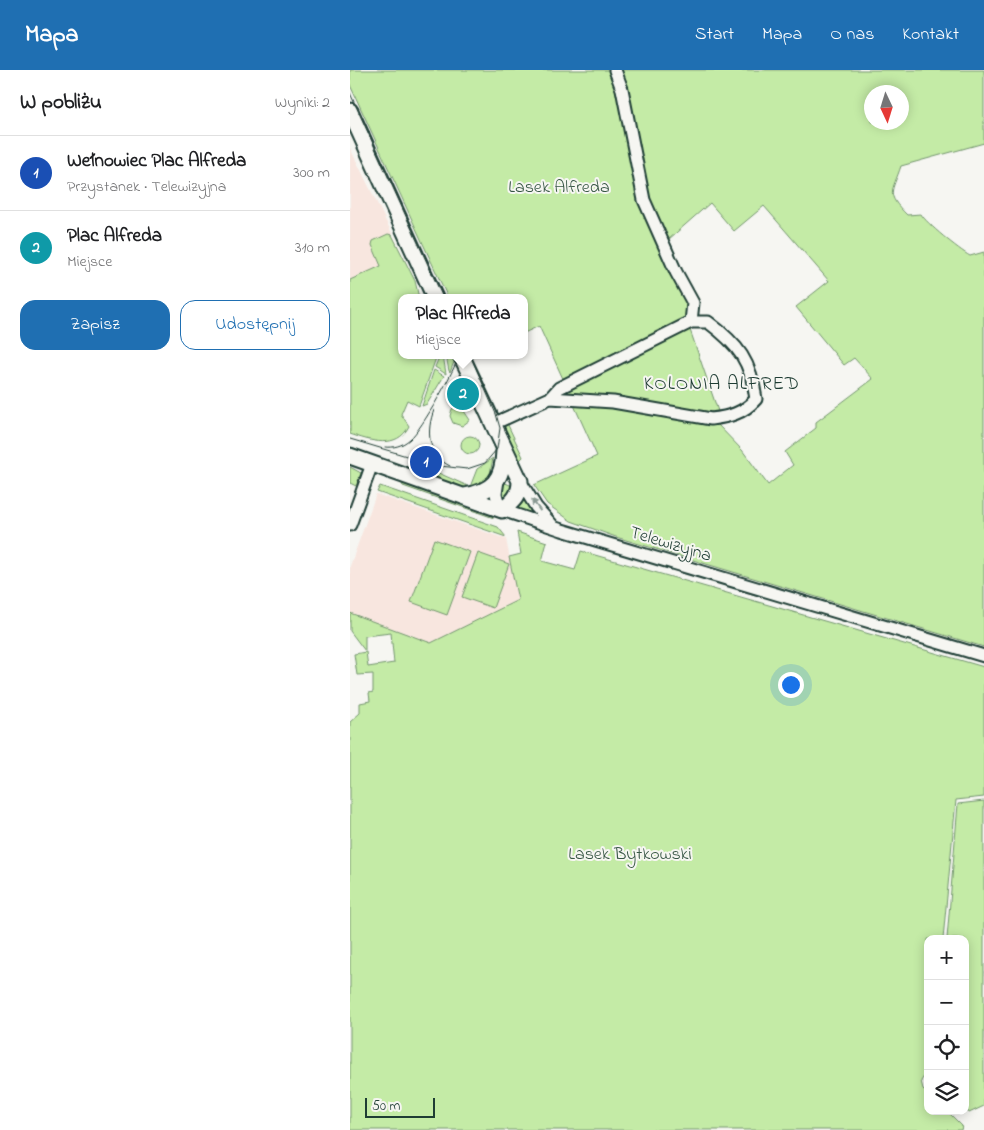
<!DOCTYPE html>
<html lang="pl">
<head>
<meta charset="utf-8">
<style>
	:root { --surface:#fff; --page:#f2f2f2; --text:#202124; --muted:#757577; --line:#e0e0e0; --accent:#1f6fb2 }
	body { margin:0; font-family:"Indie Flower",sans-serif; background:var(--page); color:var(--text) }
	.controls { position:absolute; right:15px; bottom:15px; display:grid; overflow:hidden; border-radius:10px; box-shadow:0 2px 12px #0003 }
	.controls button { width:45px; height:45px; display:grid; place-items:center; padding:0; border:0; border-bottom:1px solid var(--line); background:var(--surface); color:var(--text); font:25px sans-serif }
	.compass { position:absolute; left:514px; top:15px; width:45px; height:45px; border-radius:50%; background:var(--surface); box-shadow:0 2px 12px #0003; rotate:176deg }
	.scale { position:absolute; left:15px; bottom:12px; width:70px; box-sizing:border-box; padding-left:5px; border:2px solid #1f3d34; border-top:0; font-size:14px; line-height:18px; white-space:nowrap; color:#1f3d34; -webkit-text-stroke:4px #f6f6f2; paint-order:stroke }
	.you { position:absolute; left:440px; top:614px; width:18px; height:18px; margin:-12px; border:4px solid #fff; border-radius:50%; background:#1a73e8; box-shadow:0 0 0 8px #1a73e833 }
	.badge { display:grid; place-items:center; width:32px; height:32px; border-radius:50%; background:var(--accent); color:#fff; font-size:16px; font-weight:700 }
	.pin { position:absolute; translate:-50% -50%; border:2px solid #fff; box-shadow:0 1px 5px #0006 }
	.popup { position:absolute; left:48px; top:224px; width:130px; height:65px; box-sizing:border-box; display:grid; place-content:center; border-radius:10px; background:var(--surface); filter:drop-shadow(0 1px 4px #0005); font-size:16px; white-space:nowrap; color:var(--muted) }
	.popup b { font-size:19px; color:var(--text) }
	.popup::after { content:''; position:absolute; left:50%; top:100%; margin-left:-10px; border:10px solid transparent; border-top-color:var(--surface) }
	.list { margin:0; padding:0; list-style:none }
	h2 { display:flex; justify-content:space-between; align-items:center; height:65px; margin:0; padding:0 20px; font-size:21px }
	h2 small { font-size:16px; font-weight:400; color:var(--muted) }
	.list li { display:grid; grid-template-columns:32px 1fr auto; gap:15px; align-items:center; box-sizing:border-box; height:75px; padding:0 20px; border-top:1px solid var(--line) }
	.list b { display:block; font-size:19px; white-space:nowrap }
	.list p { margin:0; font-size:16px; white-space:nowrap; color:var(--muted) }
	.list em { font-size:16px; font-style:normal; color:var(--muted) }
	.actions { display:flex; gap:10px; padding:15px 20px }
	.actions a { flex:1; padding:11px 0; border:1px solid var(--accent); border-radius:15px; text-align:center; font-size:18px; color:var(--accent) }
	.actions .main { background:var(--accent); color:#fff }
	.icon { flex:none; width:28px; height:28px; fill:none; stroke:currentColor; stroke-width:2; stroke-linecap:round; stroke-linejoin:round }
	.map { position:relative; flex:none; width:634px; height:1060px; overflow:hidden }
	header { display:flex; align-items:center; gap:30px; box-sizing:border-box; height:70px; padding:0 25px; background:var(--accent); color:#fff }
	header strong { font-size:24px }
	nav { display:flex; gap:28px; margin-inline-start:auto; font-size:18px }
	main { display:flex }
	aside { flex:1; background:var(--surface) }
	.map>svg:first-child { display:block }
	.built { fill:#f8e6df }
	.green { fill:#c4eba6; stroke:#72946d; fill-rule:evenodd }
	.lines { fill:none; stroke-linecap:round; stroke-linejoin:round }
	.minor-casing { stroke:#1f3d34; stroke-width:15 }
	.major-casing { stroke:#1f3d34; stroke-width:19 }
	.minor { stroke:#f6f6f2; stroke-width:11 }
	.major { stroke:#f6f6f2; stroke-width:15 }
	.tram { stroke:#1f3d34; stroke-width:1 }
	.oneway { fill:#8a9a93 }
	.labels { text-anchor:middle; stroke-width:4; stroke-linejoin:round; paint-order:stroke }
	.park-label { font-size:18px; fill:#385745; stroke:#f6f6f2 }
	.street-label { font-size:18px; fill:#1f3d34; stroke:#f6f6f2 }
	.neighbourhood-label { font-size:19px; letter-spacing:1px; fill:#1f3d34; stroke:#f6f6f2 }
</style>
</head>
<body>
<header>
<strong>Mapa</strong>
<nav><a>Start</a><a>Mapa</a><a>O nas</a><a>Kontakt</a></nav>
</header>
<main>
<aside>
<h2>W pobliżu<small>Wyniki: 2</small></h2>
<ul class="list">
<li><span class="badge" style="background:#1a4fb4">1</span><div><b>Wełnowiec Plac Alfreda</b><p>Przystanek · Telewizyjna</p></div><em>300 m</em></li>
<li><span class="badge" style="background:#0f9aa8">2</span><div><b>Plac Alfreda</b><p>Miejsce</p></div><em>310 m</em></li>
</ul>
<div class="actions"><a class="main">Zapisz</a><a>Udostępnij</a></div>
</aside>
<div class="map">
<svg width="634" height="1060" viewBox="0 0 634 1060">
	<rect width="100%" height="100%" fill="#f6f6f2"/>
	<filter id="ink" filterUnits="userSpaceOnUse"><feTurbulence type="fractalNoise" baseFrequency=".02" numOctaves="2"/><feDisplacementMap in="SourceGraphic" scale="10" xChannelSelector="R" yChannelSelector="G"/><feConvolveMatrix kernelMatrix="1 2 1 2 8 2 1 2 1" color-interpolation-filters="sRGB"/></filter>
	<g filter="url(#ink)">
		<path class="built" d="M 0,78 L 58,196 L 0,220 Z
			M 26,424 L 156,469 L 168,530 L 81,573 L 0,543 L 0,496 Z"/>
		<path class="green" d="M 0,0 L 634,0 L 634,73 L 551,96 C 542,123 535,123 557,145 L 571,144 C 576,153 609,180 620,186 L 634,182 L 634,577 L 266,467 L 221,451 L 197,434 L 184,415 L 247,386 L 223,333 L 292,341 L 368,355 L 392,380 L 418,415 L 443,395 L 435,382 L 466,358 L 466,352 L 523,309 L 504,288 L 494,295 L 446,237 L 479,211 L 414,136 L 384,161 L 360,133 L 310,177 L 340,230 L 339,248 L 214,311 L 189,256 L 174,263 L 174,228 L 98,228 L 0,15 ZM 522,22 L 552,22 L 552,52 L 522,52 Z
			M 38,164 L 42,165 L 65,211 L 69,228 L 52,228 L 52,285 L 87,285 L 69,336 L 57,330 L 51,344 L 59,356 C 47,380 20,371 0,364 L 0,210 L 31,196 L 22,175 L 23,171 Z
			M 339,257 L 369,344 L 207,326 L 213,319 Z
			M 90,285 L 93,285 L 96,304 L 85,297 Z
			M 96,285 L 106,287 L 100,302 L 99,301 Z
			M 84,300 L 94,306 L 77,334 L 72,336 Z
			M 110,335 L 120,350 L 112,356 L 103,353 L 100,346 L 102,339 Z
			M 157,353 L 173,387 L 167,393 L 152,362 Z
			M111 375a9 9 0 1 1 18 0a9 9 0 1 1-18 0Z
			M 143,388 L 140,404 L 143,407 C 120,433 83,408 57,398 L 59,394 L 82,404 L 84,401 L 120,417 L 127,399 Z
			M 0,397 L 11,403 L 6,416 L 0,413 Z
			M 50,411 L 138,442 L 144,448 L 53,416 Z
			M 153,412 L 160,415 L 165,414 L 156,429 L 151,424 Z
			M 30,416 L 148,457 L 156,467 L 27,422 Z
			M 173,424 L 188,447 L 162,438 Z
			M 167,462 L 197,472 L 192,491 L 225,500 L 231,481 L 634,597 L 634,727 L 606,730 L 593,869 L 578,869 L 578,1000 L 571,1011 L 573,1019 L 578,1024 L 578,1041 L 597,1041 L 612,1056 L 611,1060 L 0,1060 L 0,652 L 10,643 L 10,633 L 20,631 L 19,623 L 23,622 L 23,604 L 7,605 L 4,584 L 16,582 L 18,597 L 44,593 L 41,563 L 15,566 L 15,581 L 0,561 L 0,543 L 81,573 L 168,530 L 159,487 L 171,484 Z
			M 84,469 L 120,482 L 97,545 L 61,532 Z
			M 128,483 L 159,494 L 143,538 L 112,527 Z
			M 634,731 L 634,1036 L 619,1043 L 615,1037 L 615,869 L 597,869 L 608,734 Z"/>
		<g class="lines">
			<g class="minor-casing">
				<path id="minor" d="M 265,0 L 272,19 L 294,130 L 326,202 L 343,233 L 341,252
					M 143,354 L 200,328 L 263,332 L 361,349 C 379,347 394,343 406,329 C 401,292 389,275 358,252 L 341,252 L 209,318 L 200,328
					M 148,410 L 146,424 L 150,439
					M 170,411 L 186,437 L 203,456
					M 152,440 L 212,460 L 634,586
					M 0,455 L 22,394"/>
			</g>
			<g class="major-casing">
				<path id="major" d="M 0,41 L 85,228
					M 0,386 L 152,440 C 163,432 170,425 170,411 L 111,285
					M 115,426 C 143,421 153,410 154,381"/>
			</g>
			<use href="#minor" class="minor"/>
			<use href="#major" class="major"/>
			<path class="tram" d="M 0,23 L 93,228
				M 84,340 C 76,361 77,385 100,396
				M 0,369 L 90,396 L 117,399 L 135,393 L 147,379 L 150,358 L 146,344 L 120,285
				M 35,377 C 44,378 52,376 60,369 C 72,359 105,300 109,285"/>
		</g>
		<defs><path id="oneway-solid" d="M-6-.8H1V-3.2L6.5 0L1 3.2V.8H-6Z" transform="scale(1.25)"/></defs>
		<use class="oneway" href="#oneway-solid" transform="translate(186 435) rotate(-126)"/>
	</g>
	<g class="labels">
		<g class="park-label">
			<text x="209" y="122">Lasek Alfreda</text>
			<text x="280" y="789">Lasek Bytkowski</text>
		</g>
		<g class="street-label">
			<text transform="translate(321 473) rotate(17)" y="6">Telewizyjna</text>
		</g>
		<g class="neighbourhood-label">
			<text x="372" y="319">KOLONIA ALFRED</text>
		</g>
	</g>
</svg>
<div class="controls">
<button>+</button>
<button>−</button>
<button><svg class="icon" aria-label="locate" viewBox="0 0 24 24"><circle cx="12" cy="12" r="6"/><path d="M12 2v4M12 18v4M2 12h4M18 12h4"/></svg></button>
<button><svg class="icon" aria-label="layers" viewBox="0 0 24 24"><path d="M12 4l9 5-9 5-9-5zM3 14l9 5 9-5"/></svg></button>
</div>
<svg class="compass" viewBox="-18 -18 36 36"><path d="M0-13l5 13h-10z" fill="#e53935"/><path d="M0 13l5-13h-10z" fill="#757577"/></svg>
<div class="scale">50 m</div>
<div class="you"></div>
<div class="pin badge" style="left:76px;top:392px;background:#1a4fb4">1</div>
<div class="pin badge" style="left:113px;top:324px;background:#0f9aa8">2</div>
<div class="popup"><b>Plac Alfreda</b>Miejsce</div>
</div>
</main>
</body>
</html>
